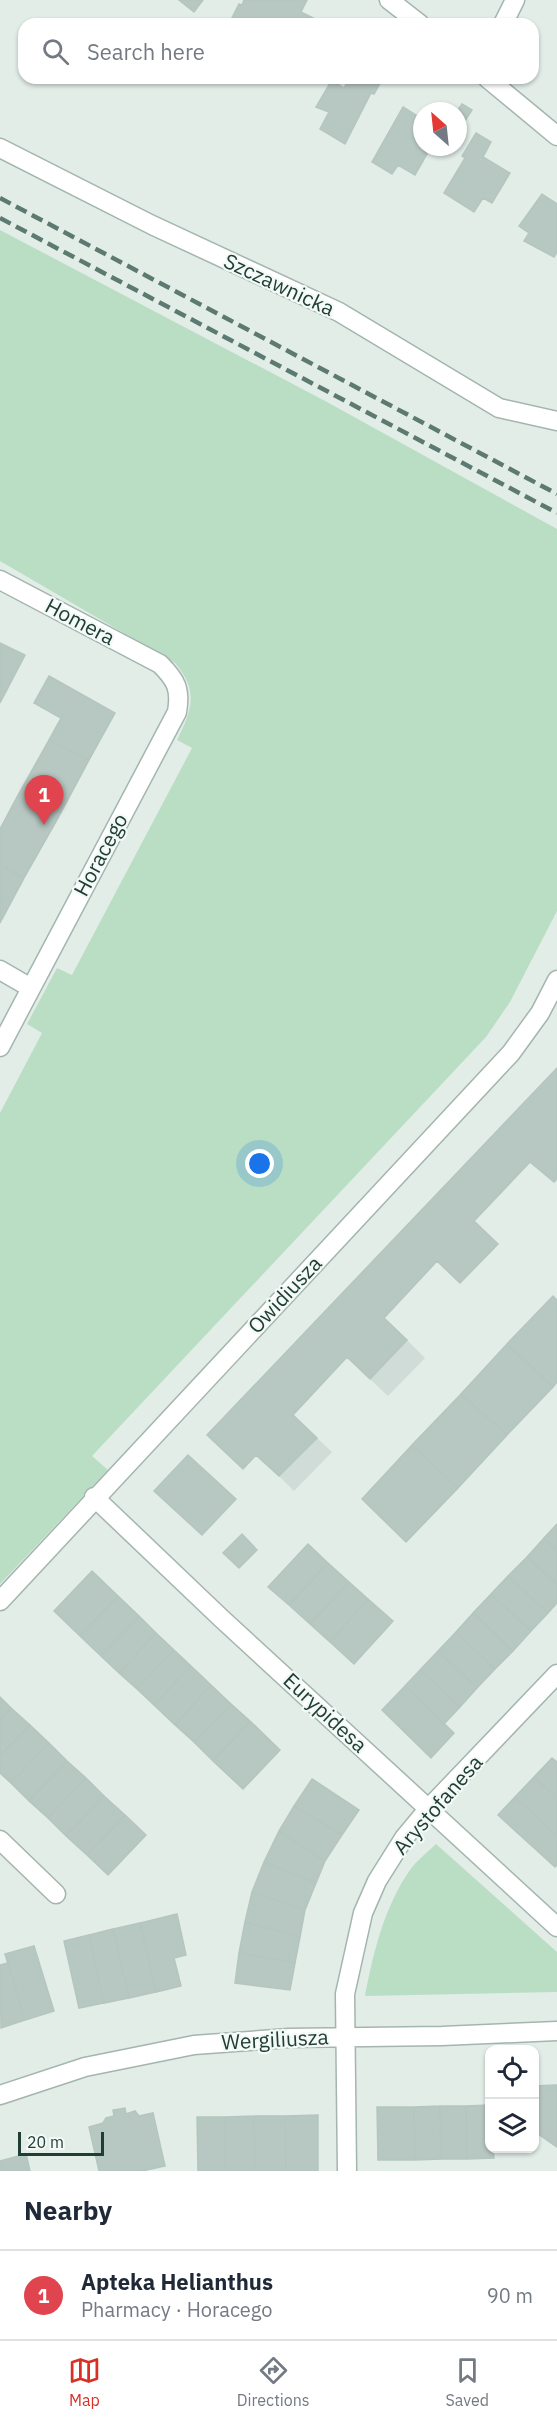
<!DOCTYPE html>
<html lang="en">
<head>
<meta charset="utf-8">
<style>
	:root { --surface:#fff; --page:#f6f6f7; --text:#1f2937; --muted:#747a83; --line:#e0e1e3; --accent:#d93025 }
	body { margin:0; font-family:"IBM Plex Sans",sans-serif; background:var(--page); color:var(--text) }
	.controls { position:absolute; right:18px; bottom:18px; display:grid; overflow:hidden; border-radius:12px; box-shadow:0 2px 4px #0004 }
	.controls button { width:54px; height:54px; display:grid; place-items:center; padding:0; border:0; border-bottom:2px solid var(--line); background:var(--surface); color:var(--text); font:30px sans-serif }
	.compass { position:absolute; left:413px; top:102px; width:54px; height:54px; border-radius:50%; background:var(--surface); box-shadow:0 2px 4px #0004; rotate:333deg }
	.scale { position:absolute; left:18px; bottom:15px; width:86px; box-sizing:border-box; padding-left:6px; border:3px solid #213e36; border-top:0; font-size:16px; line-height:21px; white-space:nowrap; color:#213e36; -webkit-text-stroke:4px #f3f9f6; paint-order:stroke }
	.you { position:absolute; left:260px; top:1164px; width:21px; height:21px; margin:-15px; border:4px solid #fff; border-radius:50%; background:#1a73e8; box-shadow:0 0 0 9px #1a73e833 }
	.badge { display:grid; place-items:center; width:39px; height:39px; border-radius:50%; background:var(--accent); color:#fff; font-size:20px; font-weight:700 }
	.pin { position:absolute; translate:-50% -50px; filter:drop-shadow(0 2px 3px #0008) }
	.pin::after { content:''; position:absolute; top:32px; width:21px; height:18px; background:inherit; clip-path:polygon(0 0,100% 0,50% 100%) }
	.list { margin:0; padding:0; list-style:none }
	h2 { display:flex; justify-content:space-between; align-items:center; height:78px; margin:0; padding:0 24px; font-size:26px }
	h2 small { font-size:20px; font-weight:400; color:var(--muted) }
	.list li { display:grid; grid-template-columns:39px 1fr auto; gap:18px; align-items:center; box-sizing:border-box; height:90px; padding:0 24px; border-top:2px solid var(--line) }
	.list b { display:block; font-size:22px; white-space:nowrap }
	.list p { margin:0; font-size:20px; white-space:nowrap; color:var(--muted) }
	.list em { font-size:20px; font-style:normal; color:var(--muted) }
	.icon { flex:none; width:33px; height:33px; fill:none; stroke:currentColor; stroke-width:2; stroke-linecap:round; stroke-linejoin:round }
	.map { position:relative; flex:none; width:557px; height:2171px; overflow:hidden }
	.search { position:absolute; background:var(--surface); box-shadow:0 2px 4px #0004; left:18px; right:18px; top:18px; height:66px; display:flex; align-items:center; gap:15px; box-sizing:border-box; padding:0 21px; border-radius:18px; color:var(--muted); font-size:22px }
	.sheet { height:168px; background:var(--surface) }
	nav { display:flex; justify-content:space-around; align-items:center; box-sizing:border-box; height:84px; border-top:2px solid var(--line); background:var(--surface); font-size:16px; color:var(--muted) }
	nav a { display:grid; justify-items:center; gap:3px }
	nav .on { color:var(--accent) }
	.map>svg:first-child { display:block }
	.built { fill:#d0dcd7 }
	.green { fill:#badec4 }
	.building { fill:#b7c7c1; stroke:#b4c6bf; stroke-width:1.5 }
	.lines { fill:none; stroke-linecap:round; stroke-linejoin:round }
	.minor-casing { stroke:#a4b5af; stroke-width:21 }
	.minor { stroke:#fff; stroke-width:18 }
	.rail { stroke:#5c7a71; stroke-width:4.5; stroke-dasharray:12 6; stroke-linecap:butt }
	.labels { text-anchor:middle; stroke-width:4.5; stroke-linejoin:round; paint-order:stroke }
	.street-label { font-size:21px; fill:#213e36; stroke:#f3f9f6 }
</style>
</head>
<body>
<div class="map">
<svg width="557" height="2171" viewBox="0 0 557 2171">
	<rect width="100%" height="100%" fill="#e2ede8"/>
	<path class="built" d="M 407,1340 L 425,1358 L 388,1396 L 370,1379 Z
		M 317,1438 L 332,1452 L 294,1491 L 279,1476 Z"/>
	<path class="green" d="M 0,230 L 327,402 L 557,529 L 557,911 L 510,1002 L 486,1037 L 92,1456 L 108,1470 L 0,1584 L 0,1113 L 42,1033 L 27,1024 L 57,968 L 72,975 L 192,748 L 177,740 C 192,710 199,691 175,663 L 0,561 Z
		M 436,1844 L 557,1952 L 557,1992 L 365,1996 C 373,1954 384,1907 410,1870 C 417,1860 428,1852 436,1844 Z"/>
	<path class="building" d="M 179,0 L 203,0 L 194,12 Z
		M 244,0 L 307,0 L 301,12 L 321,22 L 229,24 L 239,4 L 242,5 Z
		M 333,78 L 337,78 L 334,82 L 344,88 L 349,78 L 383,78 L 374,94 L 371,93 L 345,144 L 320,129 L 329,112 L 316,107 Z
		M 462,104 L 472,110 L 465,121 L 458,116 L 457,111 Z
		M 403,107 L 422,119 L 422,147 L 431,147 L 415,175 L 398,165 L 392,174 L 372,162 Z
		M 476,133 L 491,142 L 483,157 L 510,173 L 492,203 L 483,198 L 474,212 L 444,193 L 465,158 L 462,156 Z
		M 542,194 L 557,204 L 557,252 L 554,257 L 524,241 L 529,233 L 519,226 Z
		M 0,643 L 25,655 L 0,703 Z
		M 49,676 L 115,713 L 89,760 L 49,740 L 61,718 L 34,703 Z
		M 49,740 L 89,760 L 58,818 L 17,797 Z
		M 17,797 L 58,818 L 24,878 L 0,865 L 0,829 Z
		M 0,865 L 24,878 L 0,923 Z
		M 557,1068 L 557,1179 L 554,1182 L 530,1162 L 474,1221 L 498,1244 L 460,1283 L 437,1261 L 384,1318 L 407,1340 L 370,1379 L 347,1357 L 293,1415 L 317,1438 L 279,1476 L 256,1455 L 243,1469 L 207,1435 Z
		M 553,1296 L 557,1300 L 557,1382 L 553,1387 L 507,1344 Z
		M 507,1344 L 553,1387 L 507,1435 L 461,1394 Z
		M 461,1394 L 507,1435 L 458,1488 L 412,1445 Z
		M 412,1445 L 458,1488 L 406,1542 L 362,1499 Z
		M 188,1455 L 236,1499 L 202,1535 L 154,1491 Z
		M 557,1524 L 557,1551 L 544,1538 Z
		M 242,1534 L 257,1550 L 239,1568 L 223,1553 Z
		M 544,1538 L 557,1551 L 557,1584 L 527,1557 Z
		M 308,1544 L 328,1563 L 289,1605 L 268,1587 Z
		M 527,1557 L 557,1584 L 557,1603 L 548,1613 L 508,1576 Z
		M 328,1563 L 349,1582 L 310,1624 L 289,1605 Z
		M 92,1571 L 118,1596 L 80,1636 L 54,1611 Z
		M 508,1576 L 548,1613 L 531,1631 L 491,1594 Z
		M 349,1582 L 368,1599 L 330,1642 L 310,1624 Z
		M 491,1594 L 531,1631 L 513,1651 L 473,1613 Z
		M 118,1596 L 139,1616 L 101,1656 L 80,1636 Z
		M 368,1599 L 393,1621 L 354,1664 L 330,1642 Z
		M 473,1613 L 513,1651 L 495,1669 L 456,1632 Z
		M 139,1616 L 156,1633 L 119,1673 L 101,1656 Z
		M 456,1632 L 495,1669 L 477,1688 L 438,1651 Z
		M 156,1633 L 174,1650 L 137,1689 L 119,1673 Z
		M 174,1650 L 191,1666 L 154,1705 L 137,1689 Z
		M 438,1651 L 477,1688 L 460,1707 L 420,1670 Z
		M 191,1666 L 211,1685 L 175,1725 L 154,1705 Z
		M 420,1670 L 460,1707 L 444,1724 L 405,1686 Z
		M 211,1685 L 231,1704 L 194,1742 L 175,1725 Z
		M 405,1686 L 454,1733 L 431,1758 L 382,1710 Z
		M 0,1697 L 11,1708 L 0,1720 Z
		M 231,1704 L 250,1721 L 213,1761 L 194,1742 Z
		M 11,1708 L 30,1725 L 0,1756 L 0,1720 Z
		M 250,1721 L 280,1750 L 243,1789 L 213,1761 Z
		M 30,1725 L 49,1743 L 11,1783 L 0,1773 L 0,1756 Z
		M 49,1743 L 67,1761 L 29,1801 L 11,1783 Z
		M 552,1758 L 557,1762 L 557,1798 L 534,1777 Z
		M 67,1761 L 86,1778 L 48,1818 L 29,1801 Z
		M 534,1777 L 557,1798 L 557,1836 L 515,1797 Z
		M 86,1778 L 104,1796 L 66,1836 L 48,1818 Z
		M 312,1779 L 359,1810 L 342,1835 L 294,1806 Z
		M 104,1796 L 125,1815 L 87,1855 L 66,1836 Z
		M 515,1797 L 557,1836 L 557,1865 L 555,1867 L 498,1815 Z
		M 294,1806 L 342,1835 L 325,1861 L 279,1831 Z
		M 125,1815 L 146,1835 L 108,1875 L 87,1855 Z
		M 279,1831 L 325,1861 L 316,1883 L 264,1862 Z
		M 264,1862 L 316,1883 L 305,1910 L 252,1892 Z
		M 252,1892 L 305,1910 L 300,1937 L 245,1922 Z
		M 177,1914 L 186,1955 L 174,1958 L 181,1986 L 156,1992 L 140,1923 Z
		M 245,1922 L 300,1937 L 295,1963 L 239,1953 Z
		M 140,1923 L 156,1992 L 129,1998 L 113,1929 Z
		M 113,1929 L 129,1998 L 104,2003 L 89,1935 Z
		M 89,1935 L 104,2003 L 79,2008 L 64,1941 Z
		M 34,1946 L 54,2011 L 25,2020 L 5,1954 Z
		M 239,1953 L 295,1963 L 290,1990 L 235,1983 Z
		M 8,1963 L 25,2020 L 1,2028 L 0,1965 Z
		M 557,2085 L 557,2147 L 534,2131 L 534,2086 Z
		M 490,2105 L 490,2148 L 493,2148 L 494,2158 L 467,2159 L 466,2106 Z
		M 440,2106 L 466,2106 L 467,2159 L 441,2159 Z
		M 440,2106 L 441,2159 L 415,2160 L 414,2107 Z
		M 377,2107 L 414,2107 L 415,2160 L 378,2160 Z
		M 125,2108 L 126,2114 L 135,2111 L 139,2116 L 153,2113 L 165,2166 L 142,2171 L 99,2171 L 89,2127 L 103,2123 L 106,2118 L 114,2116 L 113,2110 Z
		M 318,2115 L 318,2171 L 286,2171 L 285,2116 Z
		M 254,2116 L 285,2116 L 286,2171 L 255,2171 Z
		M 254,2116 L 255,2171 L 225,2171 L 225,2117 Z
		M 197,2117 L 225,2117 L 225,2171 L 198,2171 Z
		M 26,2154 L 30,2171 L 0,2171 L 0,2161 Z"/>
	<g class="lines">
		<g class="minor-casing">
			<path id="minor" d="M 389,0 L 420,24
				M 503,24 L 515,0
				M 487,78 L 557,136
				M 0,148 L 152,225 L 339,312 L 499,408 L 557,421
				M 0,580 L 160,664 C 176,680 181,689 177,712 L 0,1047
				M 0,970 L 31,988
				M 94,1497 L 222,1619 L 557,1927
				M 0,1601 L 511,1053 L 540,1013 L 557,980
				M 0,1840 L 56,1894
				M 0,2095 L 85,2067 L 194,2045 L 289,2038 L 442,2036 L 557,2031
				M 347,2171 L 345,1994 L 363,1913 L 377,1881 L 404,1838 L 429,1808 L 557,1674"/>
		</g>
		<use href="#minor" class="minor"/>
		<path class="rail" d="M 0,198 L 557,494
			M 0,218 L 557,513"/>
	</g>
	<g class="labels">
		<g class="street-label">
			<text transform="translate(279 285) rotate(25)" y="7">Szczawnicka</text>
			<text transform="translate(80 622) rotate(28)" y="7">Homera</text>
			<text transform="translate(101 855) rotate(-62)" y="7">Horacego</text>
			<text transform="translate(285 1295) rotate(-47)" y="7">Owidiusza</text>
			<text transform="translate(325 1713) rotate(43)" y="7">Eurypidesa</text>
			<text transform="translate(438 1805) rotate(-49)" y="7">Arystofanesa</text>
			<text transform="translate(275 2040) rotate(-3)" y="7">Wergiliusza</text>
		</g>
	</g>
</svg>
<div class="controls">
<button><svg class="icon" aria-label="locate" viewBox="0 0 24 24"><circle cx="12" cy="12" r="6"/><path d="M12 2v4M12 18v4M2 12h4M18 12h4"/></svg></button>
<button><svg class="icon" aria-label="layers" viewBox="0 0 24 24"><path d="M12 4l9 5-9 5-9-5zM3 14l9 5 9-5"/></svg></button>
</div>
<svg class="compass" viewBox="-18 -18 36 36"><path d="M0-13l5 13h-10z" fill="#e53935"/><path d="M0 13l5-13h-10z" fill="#747a83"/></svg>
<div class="scale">20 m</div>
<div class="you"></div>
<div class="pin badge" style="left:44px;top:825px;background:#e0444e">1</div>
<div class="search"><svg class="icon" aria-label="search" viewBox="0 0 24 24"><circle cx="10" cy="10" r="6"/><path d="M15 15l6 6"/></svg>Search here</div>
</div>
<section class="sheet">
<h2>Nearby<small></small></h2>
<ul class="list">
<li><span class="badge" style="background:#e0444e">1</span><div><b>Apteka Helianthus</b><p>Pharmacy · Horacego</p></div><em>90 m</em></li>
</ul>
</section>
<nav>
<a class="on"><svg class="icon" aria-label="map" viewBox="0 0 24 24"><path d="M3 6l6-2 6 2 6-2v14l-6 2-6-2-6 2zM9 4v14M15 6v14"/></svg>Map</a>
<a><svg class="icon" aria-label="directions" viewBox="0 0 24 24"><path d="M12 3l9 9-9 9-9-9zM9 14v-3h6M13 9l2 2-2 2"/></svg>Directions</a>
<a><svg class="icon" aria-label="saved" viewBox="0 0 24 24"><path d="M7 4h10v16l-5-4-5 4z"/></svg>Saved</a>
</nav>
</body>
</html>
